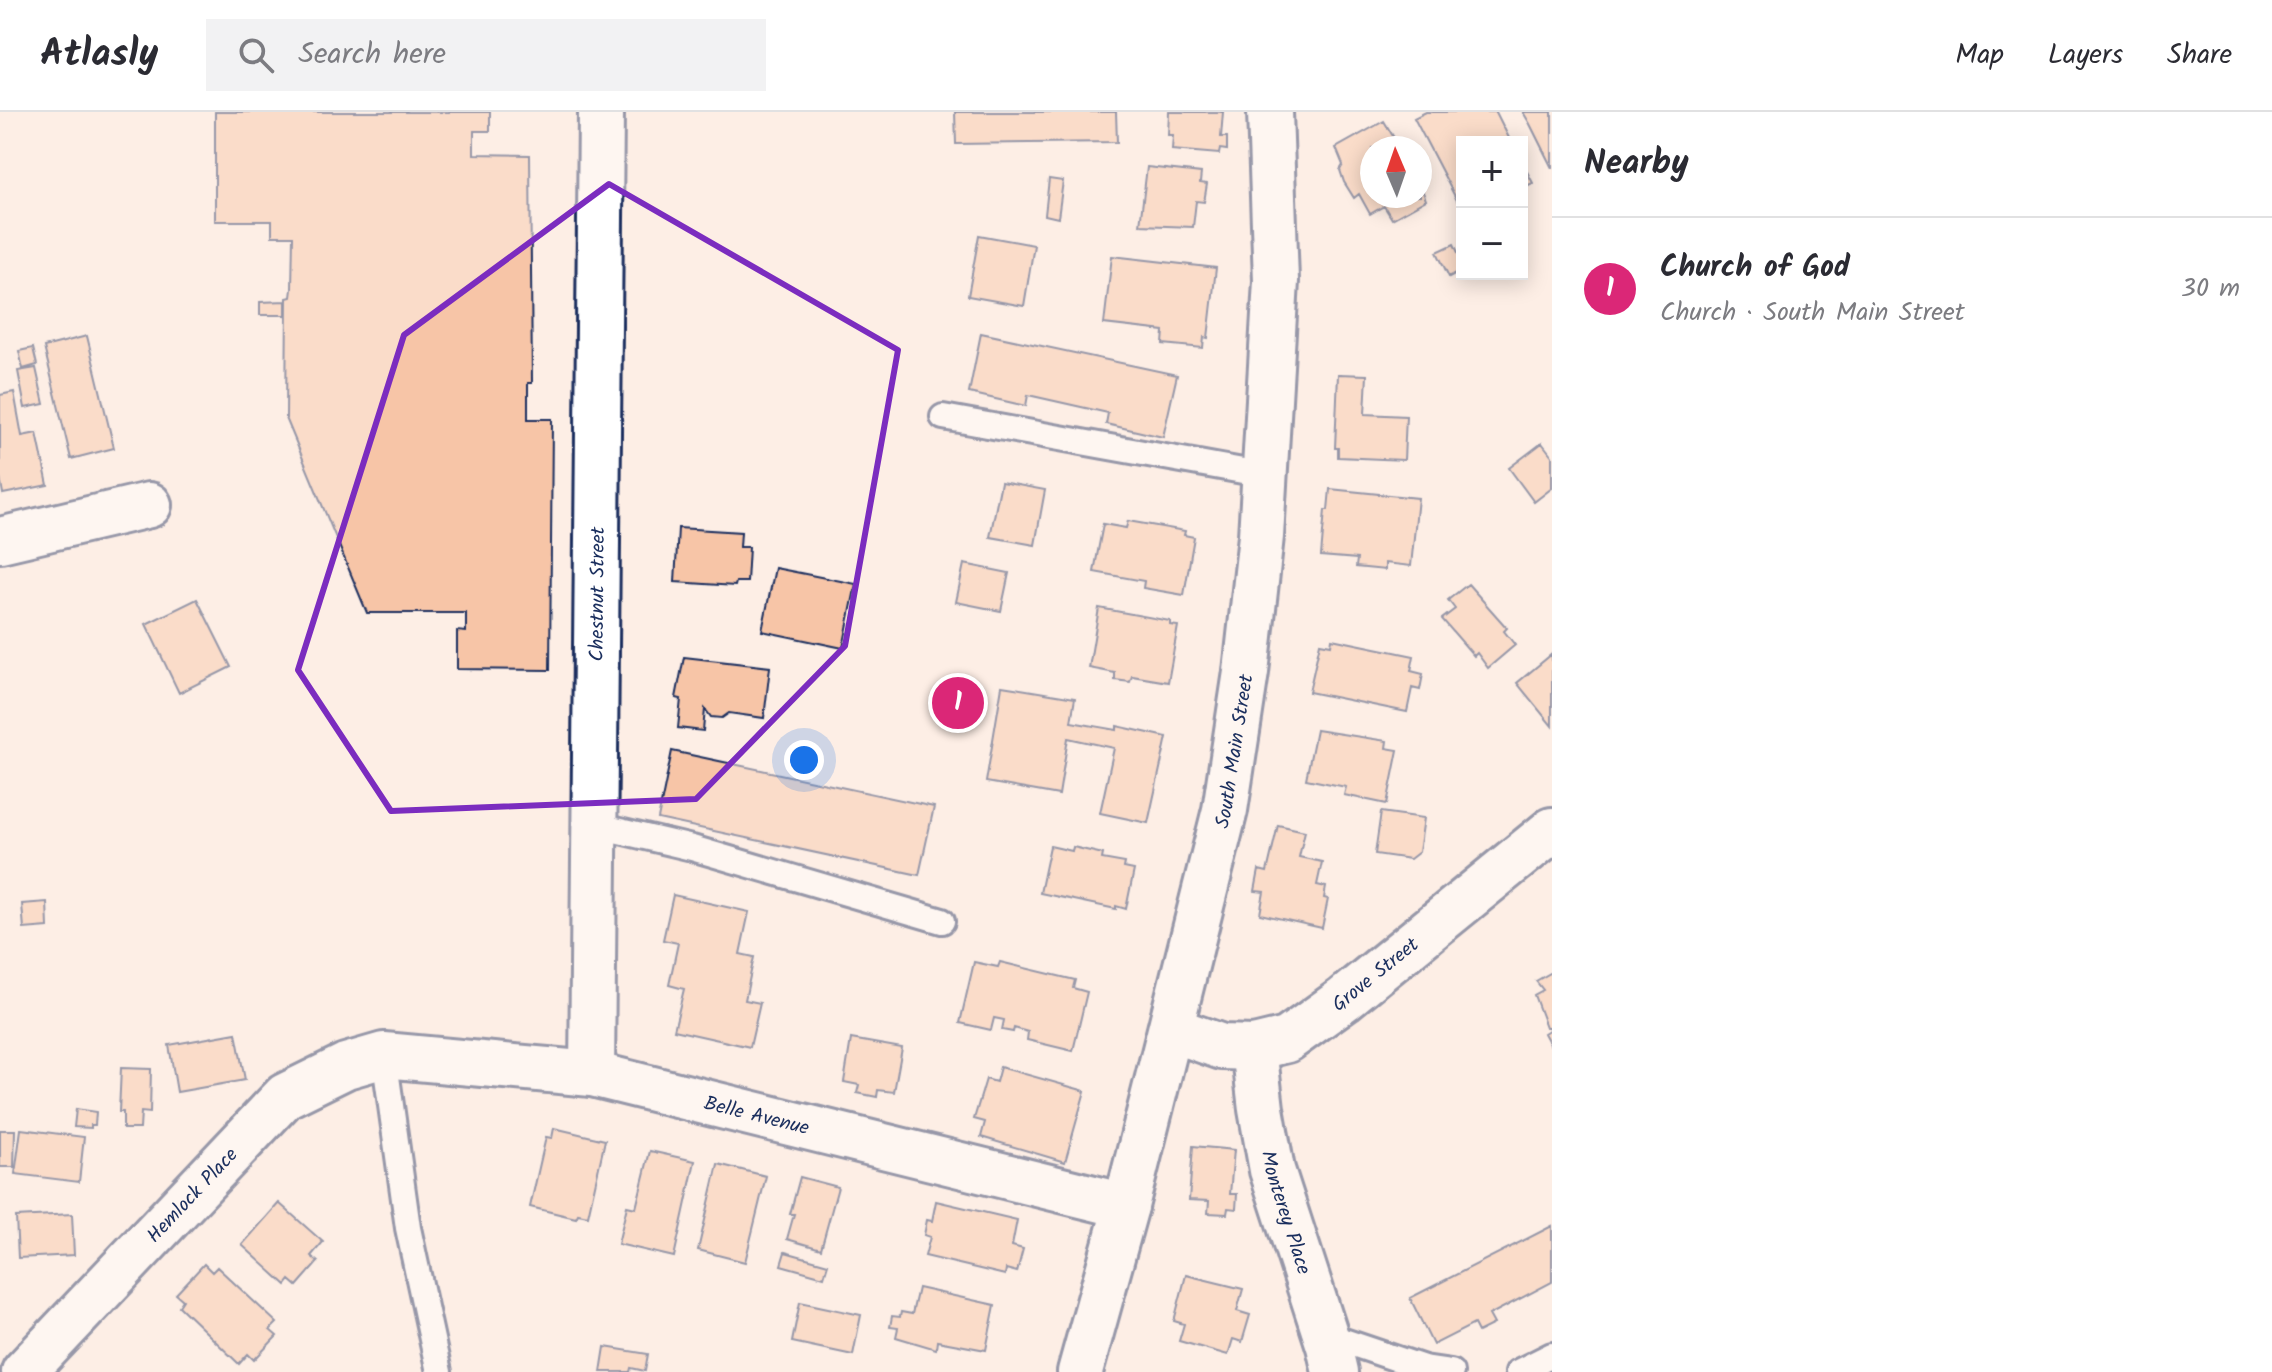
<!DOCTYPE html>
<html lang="en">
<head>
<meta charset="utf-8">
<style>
	:root { --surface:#fff; --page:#f2f2f3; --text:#2b2b33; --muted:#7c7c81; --line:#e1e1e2; --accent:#db2777 }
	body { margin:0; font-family:Kalam,sans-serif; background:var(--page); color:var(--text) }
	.controls { position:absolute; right:24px; top:24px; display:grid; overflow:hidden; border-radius:0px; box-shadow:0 4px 20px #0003 }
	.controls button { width:72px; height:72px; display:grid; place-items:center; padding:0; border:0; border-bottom:2px solid var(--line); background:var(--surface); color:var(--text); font:40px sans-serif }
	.compass { position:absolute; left:1360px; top:24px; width:72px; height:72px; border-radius:50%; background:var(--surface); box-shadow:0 4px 20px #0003; rotate:358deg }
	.you { position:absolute; left:804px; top:648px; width:28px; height:28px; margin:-20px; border:6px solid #fff; border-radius:50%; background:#1a73e8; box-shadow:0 0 0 12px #1a73e833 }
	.badge { display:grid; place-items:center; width:52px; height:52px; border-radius:50%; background:var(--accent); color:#fff; font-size:26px; font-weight:700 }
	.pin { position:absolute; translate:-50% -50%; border:4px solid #fff; box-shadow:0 2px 8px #0006 }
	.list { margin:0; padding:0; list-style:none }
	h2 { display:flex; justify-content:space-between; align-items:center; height:104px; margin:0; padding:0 32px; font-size:34px }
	h2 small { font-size:26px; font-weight:400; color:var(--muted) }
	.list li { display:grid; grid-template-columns:52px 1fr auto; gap:24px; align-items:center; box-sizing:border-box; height:144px; padding:0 32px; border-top:2px solid var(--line) }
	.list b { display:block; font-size:30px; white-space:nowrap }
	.list p { margin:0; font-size:26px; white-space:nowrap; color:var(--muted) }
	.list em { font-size:26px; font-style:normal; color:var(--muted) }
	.icon { flex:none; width:44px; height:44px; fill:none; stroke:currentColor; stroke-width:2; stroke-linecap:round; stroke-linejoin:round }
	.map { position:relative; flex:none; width:1552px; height:1260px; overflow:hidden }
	header { display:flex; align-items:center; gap:48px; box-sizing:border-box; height:112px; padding:0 40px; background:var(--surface); border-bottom:2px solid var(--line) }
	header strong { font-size:38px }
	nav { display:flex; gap:44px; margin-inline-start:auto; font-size:28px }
	.search { width:560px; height:72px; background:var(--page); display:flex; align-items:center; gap:20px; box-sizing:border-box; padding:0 28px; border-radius:0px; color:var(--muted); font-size:30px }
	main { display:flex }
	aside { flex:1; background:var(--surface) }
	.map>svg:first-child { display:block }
	.building { fill:#f7c5a7; stroke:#1b2f5e; stroke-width:2 }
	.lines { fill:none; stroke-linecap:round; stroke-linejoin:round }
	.service-casing { stroke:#1b2f5e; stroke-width:30 }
	.minor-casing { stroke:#1b2f5e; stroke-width:50 }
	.secondary-casing { stroke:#1b2f5e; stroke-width:50 }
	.service { stroke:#fff; stroke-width:24 }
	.minor { stroke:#fff; stroke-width:44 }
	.secondary { stroke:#fff; stroke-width:44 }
	.marked { fill:none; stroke:#7b2cbf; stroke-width:6; stroke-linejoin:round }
	.labels { text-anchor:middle; stroke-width:8; stroke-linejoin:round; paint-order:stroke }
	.street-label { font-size:20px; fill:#1b2f5e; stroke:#fff }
</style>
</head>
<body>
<header>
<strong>Atlasly</strong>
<div class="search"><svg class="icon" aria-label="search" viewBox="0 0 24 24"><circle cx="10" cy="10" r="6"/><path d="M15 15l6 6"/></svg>Search here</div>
<nav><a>Map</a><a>Layers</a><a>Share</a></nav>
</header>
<main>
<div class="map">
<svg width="1552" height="1260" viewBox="0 0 1552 1260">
	<rect width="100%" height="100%" fill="#fdeee5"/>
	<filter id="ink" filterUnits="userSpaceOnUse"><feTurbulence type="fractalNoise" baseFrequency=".0125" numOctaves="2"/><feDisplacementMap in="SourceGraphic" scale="16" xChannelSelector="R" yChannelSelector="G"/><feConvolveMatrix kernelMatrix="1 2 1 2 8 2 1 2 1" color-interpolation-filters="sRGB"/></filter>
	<g filter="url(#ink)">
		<path class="building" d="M 215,0 L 490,0 L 490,19 L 474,19 L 474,42 L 530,43 L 532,271 L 528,271 L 528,307 L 552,307 L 550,558 L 457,557 L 457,519 L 466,520 L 466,501 L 367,501 L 286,306 L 287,186 L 291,185 L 292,177 L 293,124 L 272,124 L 272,109 L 215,109 Z
			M 955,0 L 1116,0 L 1117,30 L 956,32 Z
			M 1169,0 L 1223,0 L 1221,25 L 1227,25 L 1227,38 L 1220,37 L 1219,42 L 1172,38 L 1173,23 L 1168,23 Z
			M 1426,0 L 1496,0 L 1511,30 L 1462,30 L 1462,98 L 1414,6 Z
			M 1523,0 L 1552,0 L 1552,56 L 1530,12 Z
			M 1384,9 L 1400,36 L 1372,36 L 1372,84 L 1420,84 L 1420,72 L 1426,88 L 1392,107 L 1384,94 L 1370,102 L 1359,82 L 1354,86 L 1344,70 L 1340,58 L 1343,53 L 1336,36 Z
			M 1522,50 L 1533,71 L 1522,76 Z
			M 1147,55 L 1201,61 L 1200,71 L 1207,72 L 1204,90 L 1196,89 L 1193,115 L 1140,113 Z
			M 1049,67 L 1063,69 L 1058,106 L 1045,103 Z
			M 979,123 L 1034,133 L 1024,194 L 968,184 Z
			M 1454,132 L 1462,149 L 1462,158 L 1449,165 L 1437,140 Z
			M 1112,144 L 1216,156 L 1208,226 L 1204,225 L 1203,236 L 1163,232 L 1164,219 L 1104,212 Z
			M 286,189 L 286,203 L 260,203 L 260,190 Z
			M 981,221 L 1177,263 L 1163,325 L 1106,312 L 1108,301 L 1028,283 L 1026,294 L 969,281 Z
			M 87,224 L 114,336 L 71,347 L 44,235 Z
			M 33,236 L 37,253 L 23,257 L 19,239 Z
			M 36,256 L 44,292 L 25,296 L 18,259 Z
			M 1338,262 L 1367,263 L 1365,302 L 1406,304 L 1404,348 L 1338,345 L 1338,336 L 1335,336 Z
			M 14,280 L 22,324 L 37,321 L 48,373 L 3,382 L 0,365 L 0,283 Z
			M 1542,331 L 1552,344 L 1552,376 L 1534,390 L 1509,356 Z
			M 1001,370 L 1045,378 L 1035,433 L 990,425 Z
			M 1330,377 L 1418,386 L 1411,454 L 1385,451 L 1385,458 L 1356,455 L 1357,447 L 1321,444 L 1325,398 L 1328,398 Z
			M 1128,409 L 1185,419 L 1184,423 L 1194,425 L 1184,483 L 1143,476 L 1144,469 L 1094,460 L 1103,412 L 1126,416 Z
			M 678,416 L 741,420 L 740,435 L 749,435 L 747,470 L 736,470 L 735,474 L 675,470 Z
			M 964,452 L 1009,461 L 1001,499 L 956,490 Z
			M 775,456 L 856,472 L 843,536 L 762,519 Z
			M 1468,472 L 1507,516 L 1504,519 L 1515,533 L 1488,556 L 1477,541 L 1474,544 L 1442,507 L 1455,497 L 1448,488 Z
			M 197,487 L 231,555 L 179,581 L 146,512 Z
			M 1099,496 L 1170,509 L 1170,513 L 1178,514 L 1168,570 L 1132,564 L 1130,570 L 1115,568 L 1115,561 L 1089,556 Z
			M 1332,527 L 1414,544 L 1411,559 L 1423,562 L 1420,578 L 1412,576 L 1407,600 L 1309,580 L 1320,531 L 1331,533 Z
			M 1552,542 L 1552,614 L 1517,571 Z
			M 684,545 L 770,555 L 764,606 L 729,601 L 722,606 L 711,605 L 705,597 L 703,619 L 678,616 L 681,587 L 676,586 Z
			M 1002,574 L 1075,586 L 1071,610 L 1117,618 L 1117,614 L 1167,625 L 1148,711 L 1100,701 L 1114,636 L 1068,626 L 1059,683 L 986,670 Z
			M 1316,618 L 1387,629 L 1386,636 L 1398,638 L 1387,692 L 1344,683 L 1346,675 L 1306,667 Z
			M 672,639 L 934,695 L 919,763 L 658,707 Z
			M 1381,700 L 1424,706 L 1419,740 L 1410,747 L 1375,742 Z
			M 1278,713 L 1305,719 L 1299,745 L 1322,750 L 1317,773 L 1326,775 L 1324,786 L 1328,787 L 1322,816 L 1260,802 L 1264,780 L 1255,779 L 1259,758 L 1267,760 Z
			M 1050,734 L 1072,739 L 1073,735 L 1103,742 L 1102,747 L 1125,751 L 1124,756 L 1134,758 L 1126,797 L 1116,794 L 1116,797 L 1040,781 Z
			M 673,783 L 749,800 L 740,842 L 754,845 L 745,888 L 760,891 L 750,935 L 674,918 L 684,877 L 669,873 L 678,831 L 663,828 Z
			M 47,790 L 48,815 L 24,817 L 22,792 Z
			M 974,850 L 998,855 L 1000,850 L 1075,868 L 1073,876 L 1087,880 L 1073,939 L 1027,928 L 1028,920 L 1014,916 L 1013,920 L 1002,918 L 1004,908 L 994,906 L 991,918 L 960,911 Z
			M 1552,860 L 1552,915 L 1546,915 L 1534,883 L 1543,878 L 1536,869 Z
			M 1552,916 L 1552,936 L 1544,921 Z
			M 236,921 L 245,968 L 177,980 L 169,933 Z
			M 851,927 L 902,936 L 894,980 L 878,978 L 877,985 L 857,981 L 859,973 L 844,970 Z
			M 1000,955 L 1085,979 L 1065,1050 L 981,1025 L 985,1010 L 974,1007 L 986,967 L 996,970 Z
			M 121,956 L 151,957 L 150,1001 L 141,1000 L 140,1017 L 123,1017 L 123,1000 L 119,1000 Z
			M 76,997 L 96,1000 L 95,1013 L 91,1013 L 91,1016 L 74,1015 Z
			M 554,1016 L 605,1028 L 588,1104 L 578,1102 L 576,1106 L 530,1095 L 546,1025 L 552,1026 Z
			M 21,1017 L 84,1025 L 79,1070 L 15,1062 Z
			M 0,1018 L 15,1018 L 14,1055 L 0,1055 Z
			M 1193,1034 L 1234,1038 L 1230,1082 L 1237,1082 L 1236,1097 L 1228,1096 L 1227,1102 L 1208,1101 L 1209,1089 L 1189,1088 Z
			M 650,1039 L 695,1049 L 674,1145 L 618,1132 L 627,1094 L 636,1096 Z
			M 718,1052 L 766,1064 L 745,1150 L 698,1138 Z
			M 800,1065 L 838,1075 L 821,1137 L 787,1127 L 794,1102 L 790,1102 Z
			M 936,1089 L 1017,1108 L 1012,1134 L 1023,1137 L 1017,1160 L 1006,1157 L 1005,1163 L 925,1144 L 930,1125 L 924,1123 L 927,1108 L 932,1109 Z
			M 279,1091 L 323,1130 L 311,1144 L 318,1150 L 297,1174 L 290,1168 L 286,1173 L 242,1133 Z
			M 72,1102 L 74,1143 L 18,1146 L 16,1105 Z
			M 1552,1114 L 1552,1170 L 1489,1203 L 1494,1212 L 1478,1220 L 1474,1212 L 1433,1233 L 1410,1186 Z
			M 785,1140 L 828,1152 L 824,1165 L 781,1153 Z
			M 204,1152 L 212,1160 L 217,1155 L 277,1211 L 270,1218 L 277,1224 L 254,1248 L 248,1242 L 239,1252 L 179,1194 L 183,1188 L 176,1182 Z
			M 1186,1163 L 1243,1177 L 1237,1199 L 1250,1203 L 1242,1230 L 1233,1227 L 1228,1243 L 1179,1229 L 1184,1212 L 1174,1209 Z
			M 918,1176 L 995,1193 L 986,1238 L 937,1229 L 936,1237 L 896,1225 L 898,1216 L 890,1215 L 892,1204 L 900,1205 L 901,1200 L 912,1202 Z
			M 800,1190 L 861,1203 L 853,1243 L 792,1230 Z
			M 605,1235 L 648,1242 L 645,1259 L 631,1256 L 630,1260 L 601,1260 Z"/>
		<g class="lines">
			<g class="service-casing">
				<path id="service" d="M 943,305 L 1265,363
					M 594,713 L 692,736 L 942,809
					M 384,943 L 408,1116 L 439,1260
					M 1326,1223 L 1424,1256 L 1451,1260
					M 1518,1260 L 1552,1243"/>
			</g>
			<g class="minor-casing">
				<g id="minor">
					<path d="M 0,428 L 149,393"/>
					<path id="s1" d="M 1171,917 L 1222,935 L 1254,936 L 1287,928 L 1344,887 L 1552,718"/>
					<path id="s2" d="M 1254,936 L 1261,997 L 1272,1058 L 1329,1234 L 1335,1260"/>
					<path id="s3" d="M 592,962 L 601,0"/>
					<path id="s4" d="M 24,1260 L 285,984 L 346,954 L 384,943 L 592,962 L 1126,1094"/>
				</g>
			</g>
			<g class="secondary-casing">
				<g id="secondary">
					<path id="s5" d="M 1080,1260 L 1126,1094 L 1225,698 L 1246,560 L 1261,424 L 1276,169 L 1270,0"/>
				</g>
			</g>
			<use href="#service" class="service"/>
			<use href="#minor" class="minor"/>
			<use href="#secondary" class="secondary"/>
		</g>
	</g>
	<path d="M0 0H1552V1260H0ZM 609,72 L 898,238 L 845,534 L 696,687 L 391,699 L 298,558 L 404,223 Z" fill="#fdeee5" fill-opacity=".55" fill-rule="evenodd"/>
	<path class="marked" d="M 609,72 L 898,238 L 845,534 L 696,687 L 391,699 L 298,558 L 404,223 Z"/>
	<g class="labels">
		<g class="street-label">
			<text dy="7" stroke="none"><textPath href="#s3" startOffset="480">Chestnut Street</textPath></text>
			<text dy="7" stroke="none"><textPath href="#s5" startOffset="640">South Main Street</textPath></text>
			<text dy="7" stroke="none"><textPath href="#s1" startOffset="230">Grove Street</textPath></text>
			<text dy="7" stroke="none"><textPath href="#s4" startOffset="866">Belle Avenue</textPath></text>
			<text dy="7" stroke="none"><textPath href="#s4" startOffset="244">Hemlock Place</textPath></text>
			<text dy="7" stroke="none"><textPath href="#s2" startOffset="168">Monterey Place</textPath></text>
		</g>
	</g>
</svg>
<div class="controls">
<button>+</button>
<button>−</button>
</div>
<svg class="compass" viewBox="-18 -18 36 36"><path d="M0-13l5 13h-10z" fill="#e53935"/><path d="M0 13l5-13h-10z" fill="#7c7c81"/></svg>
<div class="you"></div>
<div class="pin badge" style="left:958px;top:591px">1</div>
</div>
<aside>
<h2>Nearby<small></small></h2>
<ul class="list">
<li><span class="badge">1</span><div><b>Church of God</b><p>Church · South Main Street</p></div><em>30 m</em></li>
</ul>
</aside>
</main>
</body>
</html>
